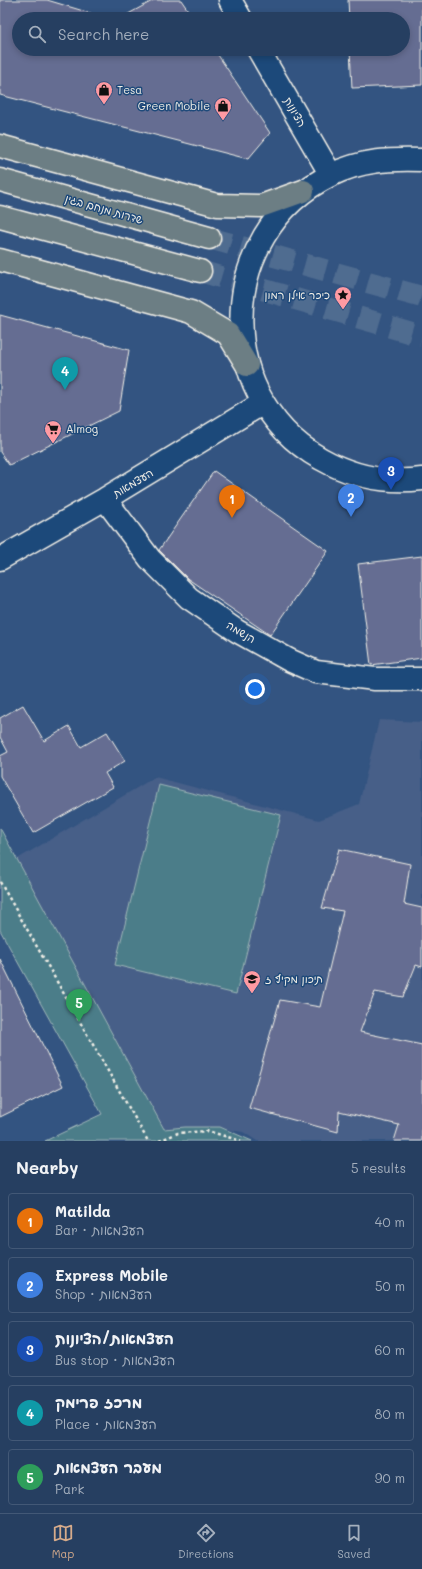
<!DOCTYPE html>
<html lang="en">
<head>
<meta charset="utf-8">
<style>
	:root { --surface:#263f61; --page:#324a6a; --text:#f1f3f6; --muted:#a4afbd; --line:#425876; --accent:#d6ab8b }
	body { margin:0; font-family:Mali,"Playpen Sans Hebrew",sans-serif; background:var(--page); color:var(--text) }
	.you { position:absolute; left:255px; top:689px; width:14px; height:14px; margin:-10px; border:3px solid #fff; border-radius:50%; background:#1a73e8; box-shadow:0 0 0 6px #1a73e833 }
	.badge { display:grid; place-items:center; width:26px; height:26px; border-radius:50%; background:var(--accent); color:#fff; font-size:13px; font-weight:700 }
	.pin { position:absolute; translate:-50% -33px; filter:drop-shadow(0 1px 2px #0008) }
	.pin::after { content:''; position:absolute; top:21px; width:14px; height:12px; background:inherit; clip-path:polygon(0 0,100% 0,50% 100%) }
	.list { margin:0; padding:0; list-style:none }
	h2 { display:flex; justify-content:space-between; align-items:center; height:52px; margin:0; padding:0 16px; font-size:17px }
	h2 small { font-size:13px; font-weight:400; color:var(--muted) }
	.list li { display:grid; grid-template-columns:26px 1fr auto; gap:12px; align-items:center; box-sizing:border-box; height:56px; margin:0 8px 8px; padding:0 8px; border:1px solid var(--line); border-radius:4px }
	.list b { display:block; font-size:15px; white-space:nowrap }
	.list p { margin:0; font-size:13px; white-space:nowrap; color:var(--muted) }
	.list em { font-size:13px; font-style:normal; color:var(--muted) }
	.icon { flex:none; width:22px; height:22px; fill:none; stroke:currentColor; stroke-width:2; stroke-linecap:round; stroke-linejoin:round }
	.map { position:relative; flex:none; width:422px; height:1141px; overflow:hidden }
	.search { position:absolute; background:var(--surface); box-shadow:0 2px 6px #0003; left:12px; right:12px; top:12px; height:44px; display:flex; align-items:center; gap:10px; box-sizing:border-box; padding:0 14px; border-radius:22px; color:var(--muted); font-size:15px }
	.sheet { height:372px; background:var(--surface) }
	nav { display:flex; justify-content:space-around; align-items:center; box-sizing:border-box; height:56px; border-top:1px solid var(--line); background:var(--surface); font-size:11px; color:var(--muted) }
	nav a { display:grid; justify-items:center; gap:2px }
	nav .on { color:var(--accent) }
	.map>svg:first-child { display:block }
	.built { fill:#465f88 }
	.green { fill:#4c7d89; stroke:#a0b7b8 }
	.building { fill:#656d92; stroke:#f4f1e8 }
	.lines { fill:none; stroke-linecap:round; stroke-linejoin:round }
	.major-tunnel { stroke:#506c90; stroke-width:22; stroke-dasharray:22 11; stroke-linecap:butt }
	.minor-casing { stroke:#f4f1e8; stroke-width:25 }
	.major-casing { stroke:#f4f1e8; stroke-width:25 }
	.path { stroke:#f4f1e8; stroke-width:2.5; stroke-dasharray:3 3; stroke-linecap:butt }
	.minor { stroke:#1f4a7a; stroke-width:22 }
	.major { stroke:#6c7e84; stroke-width:22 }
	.labels { text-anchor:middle; stroke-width:3; stroke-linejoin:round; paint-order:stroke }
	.poi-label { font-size:11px; fill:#f4f1e8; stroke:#1f4a7a; text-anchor:start }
	.street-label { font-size:11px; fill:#f4f1e8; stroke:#1f4a7a }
</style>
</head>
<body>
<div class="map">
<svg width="422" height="1141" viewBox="0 0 422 1141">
	<rect width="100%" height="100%" fill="#335481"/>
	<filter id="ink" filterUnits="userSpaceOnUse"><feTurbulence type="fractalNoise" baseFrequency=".025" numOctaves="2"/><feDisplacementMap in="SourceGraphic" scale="8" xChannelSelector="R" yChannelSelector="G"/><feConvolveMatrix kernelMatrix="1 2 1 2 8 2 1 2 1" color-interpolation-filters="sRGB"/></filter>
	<g filter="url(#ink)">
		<path class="built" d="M 379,720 L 422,722 L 422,1141 L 257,1141 L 243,1132 L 212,1127 L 182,1129 L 154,1133 L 14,861 L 155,777 L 319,820 L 359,804 Z"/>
		<path class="green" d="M 159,785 L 281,815 L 236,994 L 115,965 Z
			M 0,828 L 164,1129 L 185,1127 L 220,1127 L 252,1141 L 45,1141 L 102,1114 L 0,930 Z"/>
		<path class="building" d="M 0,0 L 47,0 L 110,19 L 19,19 L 19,49 L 214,49 L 270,133 L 248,159 L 0,95 Z
			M 154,0 L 181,0 L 194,19 L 119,19 Z
			M 348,0 L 422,0 L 422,85 L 352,88 L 350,49 L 403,49 L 403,19 L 349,19 Z
			M 0,315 L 129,350 L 119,411 L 9,465 L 0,452 Z
			M 214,471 L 328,551 L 270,635 L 188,579 L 159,550 Z
			M 422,556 L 422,658 L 371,665 L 358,564 Z
			M 23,705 L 44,741 L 69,726 L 81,747 L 107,732 L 125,761 L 105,773 L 113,787 L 33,833 L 0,776 L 0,756 L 8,752 L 0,737 L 0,718 Z
			M 339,849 L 410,864 L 404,904 L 422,908 L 422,967 L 416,965 L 403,997 L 375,992 L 360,1032 L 422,1045 L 422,1141 L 394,1141 L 399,1125 L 339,1111 L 338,1132 L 249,1108 L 280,1000 L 320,1007 L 343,911 L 322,908 Z
			M 0,959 L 63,1086 L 0,1117 Z"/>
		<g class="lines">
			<path class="major-tunnel" d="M 209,238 L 422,297
				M 200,271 L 422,336"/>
			<g class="minor-casing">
				<path id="minor" d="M 230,0 L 241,19
					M 258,49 L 331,175
					M 422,160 C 389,159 361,160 331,175 C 212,233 211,407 331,464 C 360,478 390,483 422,479
					M 105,499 L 150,559 L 189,598 L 237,631 L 289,660 L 316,672 L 375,679 L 422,679
					M 0,559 L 105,499 L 263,403"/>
			</g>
			<g class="major-casing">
				<path id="major" d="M 0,146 L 217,205 L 261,206 L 303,191
					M 0,180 L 209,238
					M 0,217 L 200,271
					M 0,260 L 191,312 L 228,334 L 247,365"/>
			</g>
			<path class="path" d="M 0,882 L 148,1141
				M 159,1141 L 178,1133 L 208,1131 L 241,1141"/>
			<use href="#minor" class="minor"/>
			<use href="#major" class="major"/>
		</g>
	</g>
	<defs>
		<g id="shop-pin" transform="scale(0.9)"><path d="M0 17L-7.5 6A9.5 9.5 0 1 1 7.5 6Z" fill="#ff9aa2" stroke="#1f4a7a"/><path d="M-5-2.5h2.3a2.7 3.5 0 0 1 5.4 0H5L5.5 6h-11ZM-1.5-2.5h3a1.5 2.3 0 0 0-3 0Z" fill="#111"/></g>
		<g id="sight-pin" transform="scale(0.9)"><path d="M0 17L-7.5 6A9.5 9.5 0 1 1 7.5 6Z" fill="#ff9aa2" stroke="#1f4a7a"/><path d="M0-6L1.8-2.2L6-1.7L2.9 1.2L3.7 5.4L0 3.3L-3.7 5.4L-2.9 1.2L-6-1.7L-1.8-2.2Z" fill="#111"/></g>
		<g id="supermarket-pin" transform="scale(0.9)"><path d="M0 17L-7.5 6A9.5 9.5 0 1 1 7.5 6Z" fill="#ff9aa2" stroke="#1f4a7a"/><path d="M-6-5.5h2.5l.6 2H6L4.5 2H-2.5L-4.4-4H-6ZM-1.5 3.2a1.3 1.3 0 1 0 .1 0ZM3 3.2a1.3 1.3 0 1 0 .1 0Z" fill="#111"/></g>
		<g id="school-pin" transform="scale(0.9)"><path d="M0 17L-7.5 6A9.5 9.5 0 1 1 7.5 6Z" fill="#ff9aa2" stroke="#1f4a7a"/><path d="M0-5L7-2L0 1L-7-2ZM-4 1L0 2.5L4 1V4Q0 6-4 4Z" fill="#111"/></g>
	</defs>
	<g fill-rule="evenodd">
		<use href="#shop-pin" x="104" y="90"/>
		<use href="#shop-pin" x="223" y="106"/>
		<use href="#sight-pin" x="343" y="295"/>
		<use href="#supermarket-pin" x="53" y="429"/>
		<use href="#school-pin" x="252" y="979"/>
	</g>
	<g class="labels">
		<g class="poi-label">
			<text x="117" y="94">Tesa</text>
			<text x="210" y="110" text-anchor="end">Green Mobile</text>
			<text x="330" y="299" text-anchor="end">כיכר אילן רמון</text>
			<text x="66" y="433">Almog</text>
			<text x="265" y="983">תיכון מקיף ז</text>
		</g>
		<g class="street-label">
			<text transform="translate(295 112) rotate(60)" y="4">הציונות</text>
			<text transform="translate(104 209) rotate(16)" y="4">שדרות מנחם בגין</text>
			<text transform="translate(133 483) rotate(-31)" y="4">העצמאות</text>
			<text transform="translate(241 632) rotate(31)" y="4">הנשמה</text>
		</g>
	</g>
</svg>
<div class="you"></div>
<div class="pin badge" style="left:232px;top:518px;background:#e8710a">1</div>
<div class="pin badge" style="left:351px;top:517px;background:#3f7fe0">2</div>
<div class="pin badge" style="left:391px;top:490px;background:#1a4fb4">3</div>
<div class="pin badge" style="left:65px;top:390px;background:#0f9aa8">4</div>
<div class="pin badge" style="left:79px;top:1022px;background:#2e9e5b">5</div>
<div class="search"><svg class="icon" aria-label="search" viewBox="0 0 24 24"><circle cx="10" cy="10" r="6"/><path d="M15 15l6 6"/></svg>Search here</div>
</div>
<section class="sheet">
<h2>Nearby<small>5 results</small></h2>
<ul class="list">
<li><span class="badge" style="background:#e8710a">1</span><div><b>Matilda</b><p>Bar · העצמאות</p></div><em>40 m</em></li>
<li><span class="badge" style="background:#3f7fe0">2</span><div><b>Express Mobile</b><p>Shop · העצמאות</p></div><em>50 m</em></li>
<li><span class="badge" style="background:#1a4fb4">3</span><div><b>העצמאות/הציונות</b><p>Bus stop · העצמאות</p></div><em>60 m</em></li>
<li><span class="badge" style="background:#0f9aa8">4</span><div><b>מרכז פרימק</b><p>Place · העצמאות</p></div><em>80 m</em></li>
<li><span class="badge" style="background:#2e9e5b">5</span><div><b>מעבר העצמאות</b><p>Park</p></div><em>90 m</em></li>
</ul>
</section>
<nav>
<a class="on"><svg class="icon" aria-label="map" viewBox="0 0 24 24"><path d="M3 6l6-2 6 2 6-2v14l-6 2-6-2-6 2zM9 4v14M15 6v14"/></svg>Map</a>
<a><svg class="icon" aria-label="directions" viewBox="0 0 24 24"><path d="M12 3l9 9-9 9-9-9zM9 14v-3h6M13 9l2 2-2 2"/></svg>Directions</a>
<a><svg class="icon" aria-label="saved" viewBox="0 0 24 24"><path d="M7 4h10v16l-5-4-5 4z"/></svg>Saved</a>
</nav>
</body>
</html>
